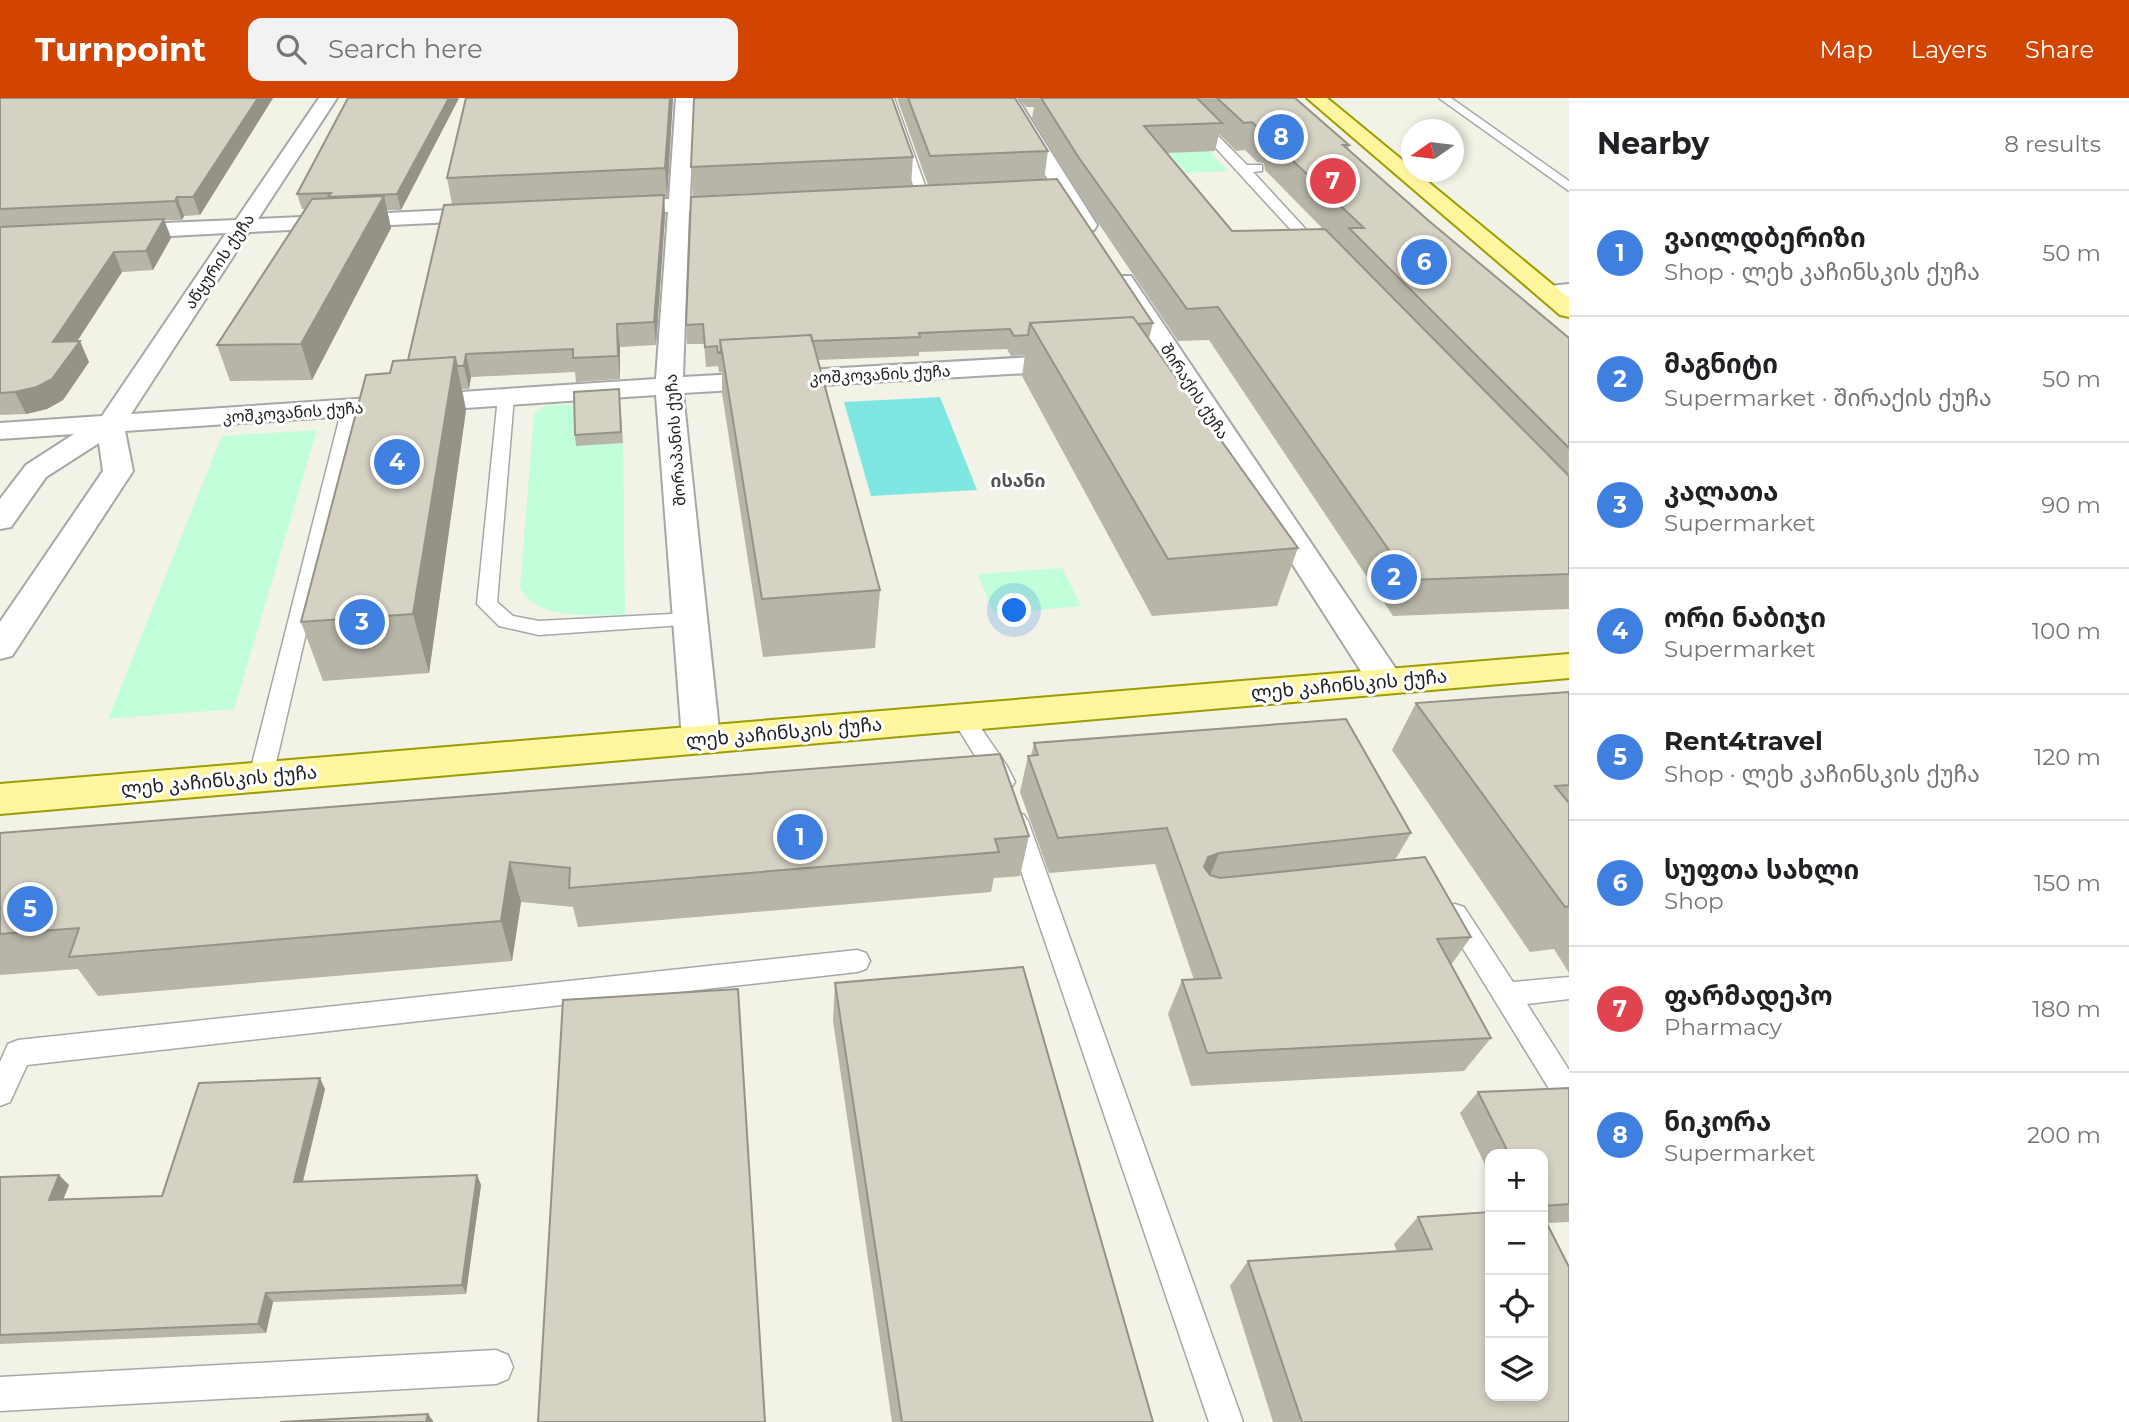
<!DOCTYPE html>
<html lang="en">
<head>
<meta charset="utf-8">
<style>
	:root { --surface:#fff; --page:#f2f2f2; --text:#202124; --muted:#757577; --line:#e0e0e0; --accent:#d14500 }
	body { margin:0; font-family:Montserrat,"Noto Sans Georgian",sans-serif; background:var(--page); color:var(--text) }
	.controls { position:absolute; right:21px; bottom:21px; display:grid; overflow:hidden; border-radius:14px; box-shadow:0 4px 10px #0003 }
	.controls button { width:63px; height:63px; display:grid; place-items:center; padding:0; border:0; border-bottom:2px solid var(--line); background:var(--surface); color:var(--text); font:35px sans-serif }
	.compass { position:absolute; left:1401px; top:21px; width:63px; height:63px; border-radius:50%; background:var(--surface); box-shadow:0 4px 10px #0003; rotate:256deg }
	.you { position:absolute; left:1015px; top:513px; width:24px; height:24px; margin:-18px; border:5px solid #fff; border-radius:50%; background:#1a73e8; box-shadow:0 0 0 10px #1a73e833 }
	.badge { display:grid; place-items:center; width:46px; height:46px; border-radius:50%; background:var(--accent); color:#fff; font-size:23px; font-weight:700 }
	.pin { position:absolute; translate:-50% -50%; border:4px solid #fff; box-shadow:0 2px 7px #0006 }
	.list { margin:0; padding:0; list-style:none }
	h2 { display:flex; justify-content:space-between; align-items:center; height:91px; margin:0; padding:0 28px; font-size:30px }
	h2 small { font-size:23px; font-weight:400; color:var(--muted) }
	.list li { display:grid; grid-template-columns:46px 1fr auto; gap:21px; align-items:center; box-sizing:border-box; height:126px; padding:0 28px; border-top:2px solid var(--line) }
	.list b { display:block; font-size:26px; white-space:nowrap }
	.list p { margin:0; font-size:23px; white-space:nowrap; color:var(--muted) }
	.list em { font-size:23px; font-style:normal; color:var(--muted) }
	.icon { flex:none; width:38px; height:38px; fill:none; stroke:currentColor; stroke-width:2; stroke-linecap:round; stroke-linejoin:round }
	.map { position:relative; flex:none; width:1569px; height:1324px; overflow:hidden }
	header { display:flex; align-items:center; gap:42px; box-sizing:border-box; height:98px; padding:0 35px; background:var(--accent); color:#fff }
	header strong { font-size:33px }
	nav { display:flex; gap:38px; margin-inline-start:auto; font-size:24px }
	.search { width:490px; height:63px; background:var(--page); display:flex; align-items:center; gap:18px; box-sizing:border-box; padding:0 24px; border-radius:14px; color:var(--muted); font-size:26px }
	main { display:flex }
	aside { flex:1; background:var(--surface) }
	.map>svg:first-child { display:block }
	.park { fill:#c1feda }
	.pitch { fill:#7ee7e1 }
	.lines { fill:none; stroke-linecap:round; stroke-linejoin:round }
	.service-casing { stroke:#a7a7a7; stroke-width:3 }
	.minor-casing { stroke:#a7a7a7; stroke-width:4 }
	.primary-casing { stroke:#9d9d00; stroke-width:4 }
	.service { fill:#fff; fill-rule:evenodd }
	.minor { fill:#fff; fill-rule:evenodd }
	.primary { fill:#fff59e; fill-rule:evenodd }
	.wall { fill:#b7b4a8; fill-rule:evenodd }
	.shaded-wall { fill:#959288 }
	.building { fill:#d5d1c3; stroke:#959288; stroke-width:2 }
	.labels { text-anchor:middle; stroke-width:6; stroke-linejoin:round; paint-order:stroke }
	.far-street-label { font-size:16px; fill:#202020; stroke:#fff }
	.far-neighbourhood-label { font-size:18px; font-weight:bold; fill:#535353; stroke:#fff }
	.street-label { font-size:19px; fill:#202020; stroke:#fff }
</style>
</head>
<body>
<header>
<strong>Turnpoint</strong>
<div class="search"><svg class="icon" aria-label="search" viewBox="0 0 24 24"><circle cx="10" cy="10" r="6"/><path d="M15 15l6 6"/></svg>Search here</div>
<nav><a>Map</a><a>Layers</a><a>Share</a></nav>
</header>
<main>
<div class="map">
<svg width="1569" height="1324" viewBox="0 0 1569 1324">
	<rect width="100%" height="100%" fill="#f2f2e6"/>
	<path class="park" d="M 1209,53 L 1228,73 L 1186,75 L 1168,54 Z
		M 593,305 L 577,348 L 623,345 L 625,517 C 596,517 531,522 520,489 L 534,316 L 545,308 Z
		M 317,332 L 234,611 L 108,621 L 222,338 Z
		M 1062,470 L 1081,508 L 994,516 L 978,476 Z"/>
	<path class="pitch" d="M 940,299 L 977,392 L 871,398 L 844,304 Z"/>
	<g class="lines">
		<g class="service-casing">
			<path id="service" d="M 884,0 L 894,0 L 928,96 L 926,99 L 922,100 L 916,96 Z
				M 1439,0 L 1451,0 L 1569,83 L 1569,93 Z
				M 1193,21 L 1201,21 L 1247,67 L 1262,67 L 1262,73 L 1253,74 L 1324,151 L 1324,157 L 1314,157 L 1193,25 Z
				M 506,294 L 514,299 L 497,504 L 513,518 L 539,523 L 690,515 L 697,516 L 700,521 L 697,526 L 539,537 L 499,528 L 477,506 L 498,299 Z
				M 350,305 L 358,310 L 273,678 L 269,684 L 261,686 L 253,684 L 249,678 L 342,310 Z
				M 962,611 L 970,614 L 1007,668 L 1015,684 L 1011,690 L 1003,692 L 995,690 L 951,619 L 954,614 Z
				M 1016,714 L 1024,717 L 1028,723 L 1243,1324 L 1209,1324 L 1004,723 L 1008,717 Z
				M 1455,806 L 1464,809 L 1513,884 L 1569,879 L 1569,901 L 1527,906 L 1569,972 L 1569,1011 L 1559,1007 L 1446,823 L 1442,816 L 1446,809 Z
				M 857,852 L 866,855 L 870,863 L 866,871 L 857,874 L 27,967 L 10,1004 L 0,1008 L 0,964 L 8,946 L 18,942 Z
				M 496,1252 L 508,1257 L 513,1269 L 508,1281 L 496,1286 L 0,1313 L 0,1279 Z"/>
		</g>
		<g class="minor-casing">
			<path id="minor" d="M 319,0 L 337,0 L 258,121 L 493,110 L 501,111 L 504,116 L 501,121 L 493,122 L 249,134 L 131,316 L 656,281 L 668,114 L 613,116 L 605,115 L 602,110 L 605,105 L 613,104 L 669,101 L 676,0 L 694,0 L 690,100 L 742,98 L 749,100 L 753,104 L 749,108 L 742,110 L 689,113 L 683,279 L 1156,252 L 1111,183 L 1115,178 L 1131,178 L 1404,583 L 1399,592 L 1386,595 L 1373,592 L 1165,267 L 683,295 L 720,641 L 714,650 L 701,654 L 688,650 L 682,641 L 656,297 L 125,333 L 133,373 L 12,558 L 0,561 L 0,524 L 103,373 L 99,345 L 46,379 L 11,429 L 0,431 L 0,401 L 26,367 L 74,336 L 0,341 L 0,325 L 102,318 L 226,135 L 116,141 L 108,139 L 105,134 L 108,129 L 116,127 L 236,122 Z
				M 999,0 L 1017,0 L 1097,127 L 1094,132 L 1078,132 Z
				M 1569,186 L 1569,200 L 1539,199 L 1535,194 L 1539,189 Z"/>
		</g>
		<g class="primary-casing">
			<path id="primary" d="M 1307,0 L 1327,0 L 1412,70 L 1412,74 L 1416,74 L 1569,200 L 1569,219 L 1560,217 Z
				M 1569,556 L 1569,580 L 0,716 L 0,686 Z"/>
		</g>
		<use href="#service" class="service"/>
		<use href="#minor" class="minor"/>
		<use href="#primary" class="primary"/>
	</g>
	<path class="wall" d="M 0,0 L 273,0 L 200,117 L 184,118 L 182,122 L 164,122 L 171,140 L 153,172 L 122,174 L 77,243 L 89,264 L 63,302 L 47,311 L 26,316 L 0,317 Z
		M 348,0 L 459,0 L 401,112 L 387,112 L 391,130 L 312,282 L 230,283 L 217,247 L 305,111 L 302,111 L 297,96 Z
		M 673,0 L 667,99 L 664,100 L 665,118 L 656,247 L 620,249 L 620,281 L 576,284 L 575,274 L 471,279 L 469,291 L 462,291 L 466,312 L 429,575 L 323,583 L 301,524 L 390,275 L 408,262 L 452,106 L 447,80 Z
		M 897,0 L 1015,0 L 1048,53 L 1044,82 L 928,87 Z
		M 1019,0 L 1295,0 L 1349,47 L 1348,51 L 1429,123 L 1569,240 L 1569,511 L 1393,518 L 1209,242 L 1178,243 L 1074,89 L 1032,20 L 1034,9 L 1026,9 ZM 1219,36 L 1236,53 L 1245,52 L 1257,64 L 1264,65 L 1265,72 L 1323,131 L 1232,133 L 1167,55 L 1215,53 Z
		M 913,59 L 911,88 L 693,98 L 691,69 Z
		M 691,99 L 1153,225 L 1149,241 L 1298,450 L 1277,508 L 1152,518 L 1022,278 L 1025,257 L 1011,258 L 1007,251 L 919,254 L 919,258 L 817,262 L 880,492 L 875,550 L 763,559 L 722,295 L 722,274 L 719,274 L 718,268 L 706,269 L 704,246 L 687,246 L 686,227 Z
		M 619,291 L 623,345 L 576,348 L 575,337 Z
		M 1569,594 L 1569,875 L 1554,851 L 1530,854 L 1392,652 L 1416,605 Z
		M 1034,645 L 1411,735 L 1395,762 L 1471,839 L 1451,867 L 1491,940 L 1464,973 L 1191,988 L 1168,916 L 1182,882 L 1194,882 L 1155,766 L 1049,775 L 1020,694 L 1028,658 L 1031,658 Z
		M 0,735 L 1029,738 L 1020,778 L 994,780 L 991,794 L 578,829 L 573,809 L 521,804 L 512,863 L 98,898 L 78,871 L 0,877 Z
		M 835,885 L 1153,1324 L 892,1324 L 833,923 Z
		M 1569,990 L 1569,1124 L 1547,1125 L 1569,1324 L 1273,1324 L 1230,1188 L 1248,1163 L 1397,1153 L 1394,1146 L 1418,1119 L 1543,1298 L 1543,1056 L 1490,1056 L 1490,1077 L 1460,1015 L 1478,994 Z
		M 325,991 L 303,1084 L 477,1077 L 481,1087 L 466,1196 L 273,1204 L 266,1235 L 0,1246 L 0,1079 L 69,1087 L 63,1101 L 162,1098 Z"/>
	<path class="shaded-wall" d="M 258,0 L 273,0 L 200,117 L 193,99 Z
		M 449,0 L 459,0 L 401,112 L 397,96 Z
		M 670,0 L 673,0 L 667,99 L 665,70 Z
		M 664,97 L 665,118 L 656,247 L 654,224 Z
		M 384,98 L 391,130 L 312,282 L 301,246 Z
		M 177,99 L 184,118 L 182,122 L 175,103 Z
		M 164,121 L 171,140 L 153,172 L 146,153 Z
		M 114,154 L 122,174 L 63,265 L 53,244 Z
		M 617,226 L 620,249 L 620,281 L 618,258 Z
		M 80,243 L 89,264 L 63,302 L 47,311 L 26,316 L 15,294 Z
		M 466,256 L 471,279 L 469,291 L 464,268 Z
		M 455,259 L 466,312 L 429,575 L 413,516 Z
		M 1219,755 L 1205,790 L 1194,795 L 1190,804 L 1208,759 Z
		M 510,764 L 521,804 L 512,863 L 501,823 Z
		M 320,980 L 325,991 L 300,1094 L 294,1084 Z
		M 59,1077 L 69,1087 L 59,1112 L 49,1102 Z
		M 477,1077 L 481,1087 L 466,1196 L 462,1187 Z
		M 266,1195 L 273,1204 L 266,1235 L 258,1226 Z
		M 428,1316 L 433,1323 L 433,1324 L 426,1324 Z"/>
	<path class="building" d="M 0,0 L 258,0 L 193,99 L 177,99 L 175,103 L 0,111 Z
		M 348,0 L 449,0 L 397,96 L 328,99 L 331,95 L 297,96 Z
		M 466,0 L 670,0 L 665,70 L 447,80 Z
		M 694,0 L 892,0 L 913,59 L 691,69 Z
		M 908,0 L 1015,0 L 1048,53 L 930,58 Z
		M 1041,0 L 1197,0 L 1222,25 L 1144,28 L 1232,133 L 1325,131 L 1569,378 L 1569,476 L 1410,482 L 1218,209 L 1187,211 L 1079,60 Z
		M 1217,0 L 1295,0 L 1349,47 L 1343,47 L 1429,123 L 1569,240 L 1569,350 L 1349,130 L 1364,130 L 1273,44 L 1272,37 L 1264,36 L 1252,24 L 1244,25 Z
		M 1057,81 L 1153,225 L 1138,226 L 1133,219 L 1030,225 L 1028,237 L 1014,238 L 1010,231 L 919,235 L 920,239 L 812,243 L 811,237 L 720,242 L 721,254 L 718,255 L 717,248 L 705,249 L 703,226 L 686,227 L 691,99 Z
		M 664,97 L 654,224 L 617,226 L 618,258 L 573,260 L 573,251 L 466,256 L 464,268 L 457,268 L 455,259 L 408,262 L 444,107 Z
		M 384,98 L 301,246 L 217,247 L 312,101 Z
		M 164,121 L 146,153 L 114,154 L 53,244 L 80,243 L 52,281 L 37,289 L 15,294 L 0,295 L 0,129 Z
		M 1133,219 L 1298,450 L 1168,461 L 1030,225 Z
		M 811,237 L 880,492 L 762,501 L 720,242 Z
		M 455,259 L 413,516 L 301,524 L 366,277 L 390,275 L 393,263 Z
		M 619,291 L 621,334 L 575,337 L 574,294 Z
		M 1569,594 L 1569,687 L 1555,688 L 1569,705 L 1569,808 L 1565,809 L 1416,605 Z
		M 1346,621 L 1411,735 L 1219,755 L 1208,759 L 1204,769 L 1210,777 L 1220,780 L 1425,759 L 1471,839 L 1437,841 L 1491,940 L 1207,955 L 1182,882 L 1221,880 L 1167,730 L 1058,740 L 1028,658 L 1038,657 L 1034,645 Z
		M 1000,656 L 1029,738 L 995,741 L 999,754 L 569,790 L 570,770 L 510,764 L 501,823 L 69,859 L 79,830 L 0,836 L 0,735 Z
		M 1023,869 L 1153,1324 L 902,1324 L 835,885 Z
		M 738,891 L 765,1324 L 538,1324 L 563,902 Z
		M 320,980 L 294,1084 L 477,1077 L 462,1187 L 266,1195 L 258,1226 L 0,1237 L 0,1079 L 59,1077 L 49,1102 L 162,1098 L 199,985 Z
		M 1569,990 L 1569,1106 L 1543,1108 L 1543,1056 L 1509,1056 L 1478,994 Z
		M 1490,1114 L 1490,1298 L 1543,1298 L 1543,1118 L 1569,1169 L 1569,1324 L 1302,1324 L 1248,1163 L 1432,1151 L 1418,1119 Z
		M 428,1316 L 426,1324 L 280,1324 Z"/>
	<g class="labels">
		<g class="far-street-label">
			<text transform="translate(219 163) rotate(-56)" y="6">აწყურის ქუჩა</text>
			<text transform="translate(880 276) rotate(-3)" y="6">კოშკოვანის ქუჩა</text>
			<text transform="translate(1195 293) rotate(57)" y="6">შირაქის ქუჩა</text>
			<text transform="translate(293 314) rotate(-4)" y="6">კოშკოვანის ქუჩა</text>
			<text transform="translate(675 342) rotate(-94)" y="6">შორაპანის ქუჩა</text>
		</g>
		<g class="far-neighbourhood-label">
			<text x="1018" y="389">ისანი</text>
		</g>
		<g class="street-label">
			<text transform="translate(1349 586) rotate(-5)" y="7">ლეხ კაჩინსკის ქუჩა</text>
			<text transform="translate(784 634) rotate(-5)" y="7">ლეხ კაჩინსკის ქუჩა</text>
			<text transform="translate(219 682) rotate(-5)" y="7">ლეხ კაჩინსკის ქუჩა</text>
		</g>
	</g>
</svg>
<div class="controls">
<button>+</button>
<button>−</button>
<button><svg class="icon" aria-label="locate" viewBox="0 0 24 24"><circle cx="12" cy="12" r="6"/><path d="M12 2v4M12 18v4M2 12h4M18 12h4"/></svg></button>
<button><svg class="icon" aria-label="layers" viewBox="0 0 24 24"><path d="M12 4l9 5-9 5-9-5zM3 14l9 5 9-5"/></svg></button>
</div>
<svg class="compass" viewBox="-18 -18 36 36"><path d="M0-13l5 13h-10z" fill="#e53935"/><path d="M0 13l5-13h-10z" fill="#757577"/></svg>
<div class="you"></div>
<div class="pin badge" style="left:800px;top:739px;background:#3f7fe0">1</div>
<div class="pin badge" style="left:1394px;top:479px;background:#3f7fe0">2</div>
<div class="pin badge" style="left:362px;top:524px;background:#3f7fe0">3</div>
<div class="pin badge" style="left:397px;top:364px;background:#3f7fe0">4</div>
<div class="pin badge" style="left:30px;top:811px;background:#3f7fe0">5</div>
<div class="pin badge" style="left:1424px;top:164px;background:#3f7fe0">6</div>
<div class="pin badge" style="left:1333px;top:83px;background:#e0444e">7</div>
<div class="pin badge" style="left:1281px;top:39px;background:#3f7fe0">8</div>
</div>
<aside>
<h2>Nearby<small>8 results</small></h2>
<ul class="list">
<li><span class="badge" style="background:#3f7fe0">1</span><div><b>ვაილდბერიზი</b><p>Shop · ლეხ კაჩინსკის ქუჩა</p></div><em>50 m</em></li>
<li><span class="badge" style="background:#3f7fe0">2</span><div><b>მაგნიტი</b><p>Supermarket · შირაქის ქუჩა</p></div><em>50 m</em></li>
<li><span class="badge" style="background:#3f7fe0">3</span><div><b>კალათა</b><p>Supermarket</p></div><em>90 m</em></li>
<li><span class="badge" style="background:#3f7fe0">4</span><div><b>ორი ნაბიჯი</b><p>Supermarket</p></div><em>100 m</em></li>
<li><span class="badge" style="background:#3f7fe0">5</span><div><b>Rent4travel</b><p>Shop · ლეხ კაჩინსკის ქუჩა</p></div><em>120 m</em></li>
<li><span class="badge" style="background:#3f7fe0">6</span><div><b>სუფთა სახლი</b><p>Shop</p></div><em>150 m</em></li>
<li><span class="badge" style="background:#e0444e">7</span><div><b>ფარმადეპო</b><p>Pharmacy</p></div><em>180 m</em></li>
<li><span class="badge" style="background:#3f7fe0">8</span><div><b>ნიკორა</b><p>Supermarket</p></div><em>200 m</em></li>
</ul>
</aside>
</main>
</body>
</html>
